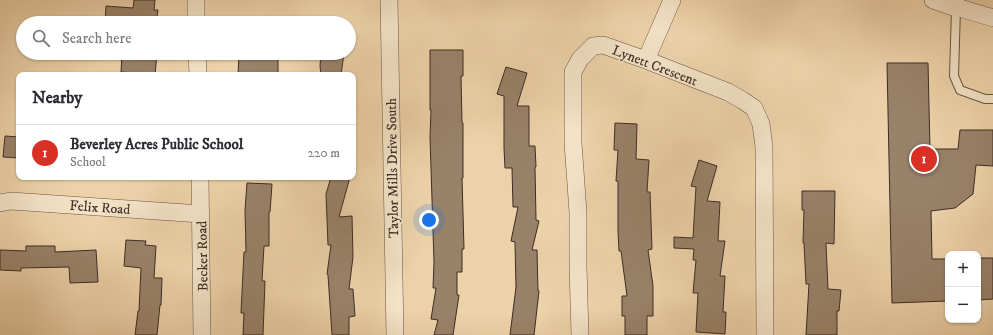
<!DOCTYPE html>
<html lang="en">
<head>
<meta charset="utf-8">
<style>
	:root { --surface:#fff; --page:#f2f2f3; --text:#2b2b33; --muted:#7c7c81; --line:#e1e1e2; --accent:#d93025 }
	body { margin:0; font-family:"IM FELL DW Pica",serif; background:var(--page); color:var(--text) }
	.controls { position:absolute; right:12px; bottom:12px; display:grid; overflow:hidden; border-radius:8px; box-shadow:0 1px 3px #0004 }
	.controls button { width:36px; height:36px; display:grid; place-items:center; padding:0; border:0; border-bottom:1px solid var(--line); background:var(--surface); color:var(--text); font:20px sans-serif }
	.you { position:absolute; left:429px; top:220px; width:14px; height:14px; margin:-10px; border:3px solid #fff; border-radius:50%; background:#1a73e8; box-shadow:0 0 0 6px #1a73e833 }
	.badge { display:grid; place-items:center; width:26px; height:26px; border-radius:50%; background:var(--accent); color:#fff; font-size:13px; font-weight:700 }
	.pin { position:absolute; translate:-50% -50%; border:2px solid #fff; box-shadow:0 1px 4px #0006 }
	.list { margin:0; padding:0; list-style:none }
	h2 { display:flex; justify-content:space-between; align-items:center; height:52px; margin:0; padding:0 16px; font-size:17px }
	h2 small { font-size:13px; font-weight:400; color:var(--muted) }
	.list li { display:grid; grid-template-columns:26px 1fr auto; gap:12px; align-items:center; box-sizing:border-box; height:56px; padding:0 16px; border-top:1px solid var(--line) }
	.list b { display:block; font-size:15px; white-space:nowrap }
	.list p { margin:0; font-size:13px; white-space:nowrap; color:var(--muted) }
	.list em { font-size:13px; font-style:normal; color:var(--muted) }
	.icon { flex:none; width:22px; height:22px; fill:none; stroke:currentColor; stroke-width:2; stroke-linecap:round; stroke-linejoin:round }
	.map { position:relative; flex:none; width:993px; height:335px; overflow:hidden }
	.search { position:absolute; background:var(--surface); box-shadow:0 1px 3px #0004; left:16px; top:16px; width:340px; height:44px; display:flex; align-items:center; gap:10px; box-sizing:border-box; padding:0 14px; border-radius:22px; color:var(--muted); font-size:15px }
	.panel { position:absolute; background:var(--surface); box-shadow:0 1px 3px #0004; left:16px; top:72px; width:340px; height:108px; border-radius:8px }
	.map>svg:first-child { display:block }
	.building { fill:#99826a; stroke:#3e2c25 }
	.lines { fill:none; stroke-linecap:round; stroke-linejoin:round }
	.lane-casing { stroke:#6a5646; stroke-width:10 }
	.street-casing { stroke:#6a5646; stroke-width:18 }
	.lane { stroke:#f3e2c7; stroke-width:8 }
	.street { stroke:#f3e2c7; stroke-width:17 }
	.labels { text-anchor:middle; stroke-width:3; stroke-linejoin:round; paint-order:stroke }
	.street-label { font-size:14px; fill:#3e2c25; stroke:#f3e2c7 }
</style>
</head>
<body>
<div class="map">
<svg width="993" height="335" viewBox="0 0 993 335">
	<rect width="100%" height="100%" fill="#edd2a9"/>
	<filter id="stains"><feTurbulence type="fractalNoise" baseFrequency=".005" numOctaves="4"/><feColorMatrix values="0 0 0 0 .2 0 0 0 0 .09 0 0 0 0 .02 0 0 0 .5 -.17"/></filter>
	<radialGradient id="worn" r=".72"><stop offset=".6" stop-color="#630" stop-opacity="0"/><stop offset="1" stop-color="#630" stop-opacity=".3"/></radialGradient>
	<path class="building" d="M 134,0 L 155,0 L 154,10 L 158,10 L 156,23 L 105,23 L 106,6 L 133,8 Z
		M 430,50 L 463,50 L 463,76 L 461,76 L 462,123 L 463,123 L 463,178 L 462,178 L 464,249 L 462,249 L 462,272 L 457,272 L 457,295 L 459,295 L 453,335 L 434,335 L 438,320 L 431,319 L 436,288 L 433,288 L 434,262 L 430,137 L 431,110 L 430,110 Z
		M 122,53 L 157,53 L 155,75 L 121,72 Z
		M 321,53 L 344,53 L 341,75 L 321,75 L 320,66 Z
		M 239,54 L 278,54 L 278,75 L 238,75 Z
		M 887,63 L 928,63 L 930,149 L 958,149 L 960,130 L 993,130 L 993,166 L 976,165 L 973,194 L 955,208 L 931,211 L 932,259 L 948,259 L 948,301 L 892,303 Z
		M 506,67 L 527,73 L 517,106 L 529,106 L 529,146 L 535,146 L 536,167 L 535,167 L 536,220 L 539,221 L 532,250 L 537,250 L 538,291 L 539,291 L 534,335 L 510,335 L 516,287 L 515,242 L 511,241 L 518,207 L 513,207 L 512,168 L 505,168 L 504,148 L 504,96 L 497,94 Z
		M 615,123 L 637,124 L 636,159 L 649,160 L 647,192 L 650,192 L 652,249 L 648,250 L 653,286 L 653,316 L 647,316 L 647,335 L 625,335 L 625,316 L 622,316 L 622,296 L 627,296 L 621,251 L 619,251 L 618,231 L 618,181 L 616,181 L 618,150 L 614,150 Z
		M 5,136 L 19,137 L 19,158 L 3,157 Z
		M 699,160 L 717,166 L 707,201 L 720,202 L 718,241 L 725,241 L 720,276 L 725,276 L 723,312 L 726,312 L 725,334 L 696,332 L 698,293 L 693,293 L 696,260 L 693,260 L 694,249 L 674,248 L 674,237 L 693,238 L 696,187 L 691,186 Z
		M 331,177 L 350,177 L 339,217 L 352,216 L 353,257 L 349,289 L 353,289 L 355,316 L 349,317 L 349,335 L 332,335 L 328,275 L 327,274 L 331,245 L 328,245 L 326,194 Z
		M 247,183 L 272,184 L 270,212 L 269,212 L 269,246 L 264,246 L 262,281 L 265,281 L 263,335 L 243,335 L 244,313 L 241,313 L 244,252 L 246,252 L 245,210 Z
		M 802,191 L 835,191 L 834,244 L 826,243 L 828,289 L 841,290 L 839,311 L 837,311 L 837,335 L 806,335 L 809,284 L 806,284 L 804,243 L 803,243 L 804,210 L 802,210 Z
		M 126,240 L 146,241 L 145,245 L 156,246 L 154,278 L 162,278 L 161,305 L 160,305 L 157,335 L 135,335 L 138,311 L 139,311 L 141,268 L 124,266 Z
		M 26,246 L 55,246 L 55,252 L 96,250 L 98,282 L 70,283 L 69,267 L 21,268 L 21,271 L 0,270 L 0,250 L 26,251 Z
		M 978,258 L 993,258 L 993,299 L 978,300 Z"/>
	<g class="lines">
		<g class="lane-casing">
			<path id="lane" d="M 956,8 L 954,76 L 960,90 L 985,99 L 993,99"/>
		</g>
		<g class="street-casing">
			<path id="street" d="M 196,0 L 196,23
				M 389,0 L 395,335
				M 933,0 L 956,8 L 960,8 L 993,18
				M 197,53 L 198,75
				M 646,60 L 672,0
				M 200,177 L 202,335
				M 0,203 L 11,201 L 201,214
				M 580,335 L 578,267 L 578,212 L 573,143 L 573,72 L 580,59 L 593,46 L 603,45 L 646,60 L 728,92 L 742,100 L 754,108 L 761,124 L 764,147 L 765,335"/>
		</g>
		<use href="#lane" class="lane"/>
		<use href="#street" class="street"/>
	</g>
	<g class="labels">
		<g class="street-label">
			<text transform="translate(655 65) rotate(21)" y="5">Lynett Crescent</text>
			<text transform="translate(392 168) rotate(-91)" y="5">Taylor Mills Drive South</text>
			<text transform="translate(100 207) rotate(4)" y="5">Felix Road</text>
			<text transform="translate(202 256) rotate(-91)" y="5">Becker Road</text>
		</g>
	</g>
	<rect width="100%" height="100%" filter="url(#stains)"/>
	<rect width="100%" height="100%" fill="url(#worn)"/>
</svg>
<div class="controls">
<button>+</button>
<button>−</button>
</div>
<div class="you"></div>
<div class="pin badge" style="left:924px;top:159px">1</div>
<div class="search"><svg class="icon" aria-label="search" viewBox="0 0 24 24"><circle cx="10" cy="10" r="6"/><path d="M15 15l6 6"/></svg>Search here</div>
<section class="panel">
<h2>Nearby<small></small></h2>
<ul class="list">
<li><span class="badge">1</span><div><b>Beverley Acres Public School</b><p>School</p></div><em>220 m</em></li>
</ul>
</section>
</div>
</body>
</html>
